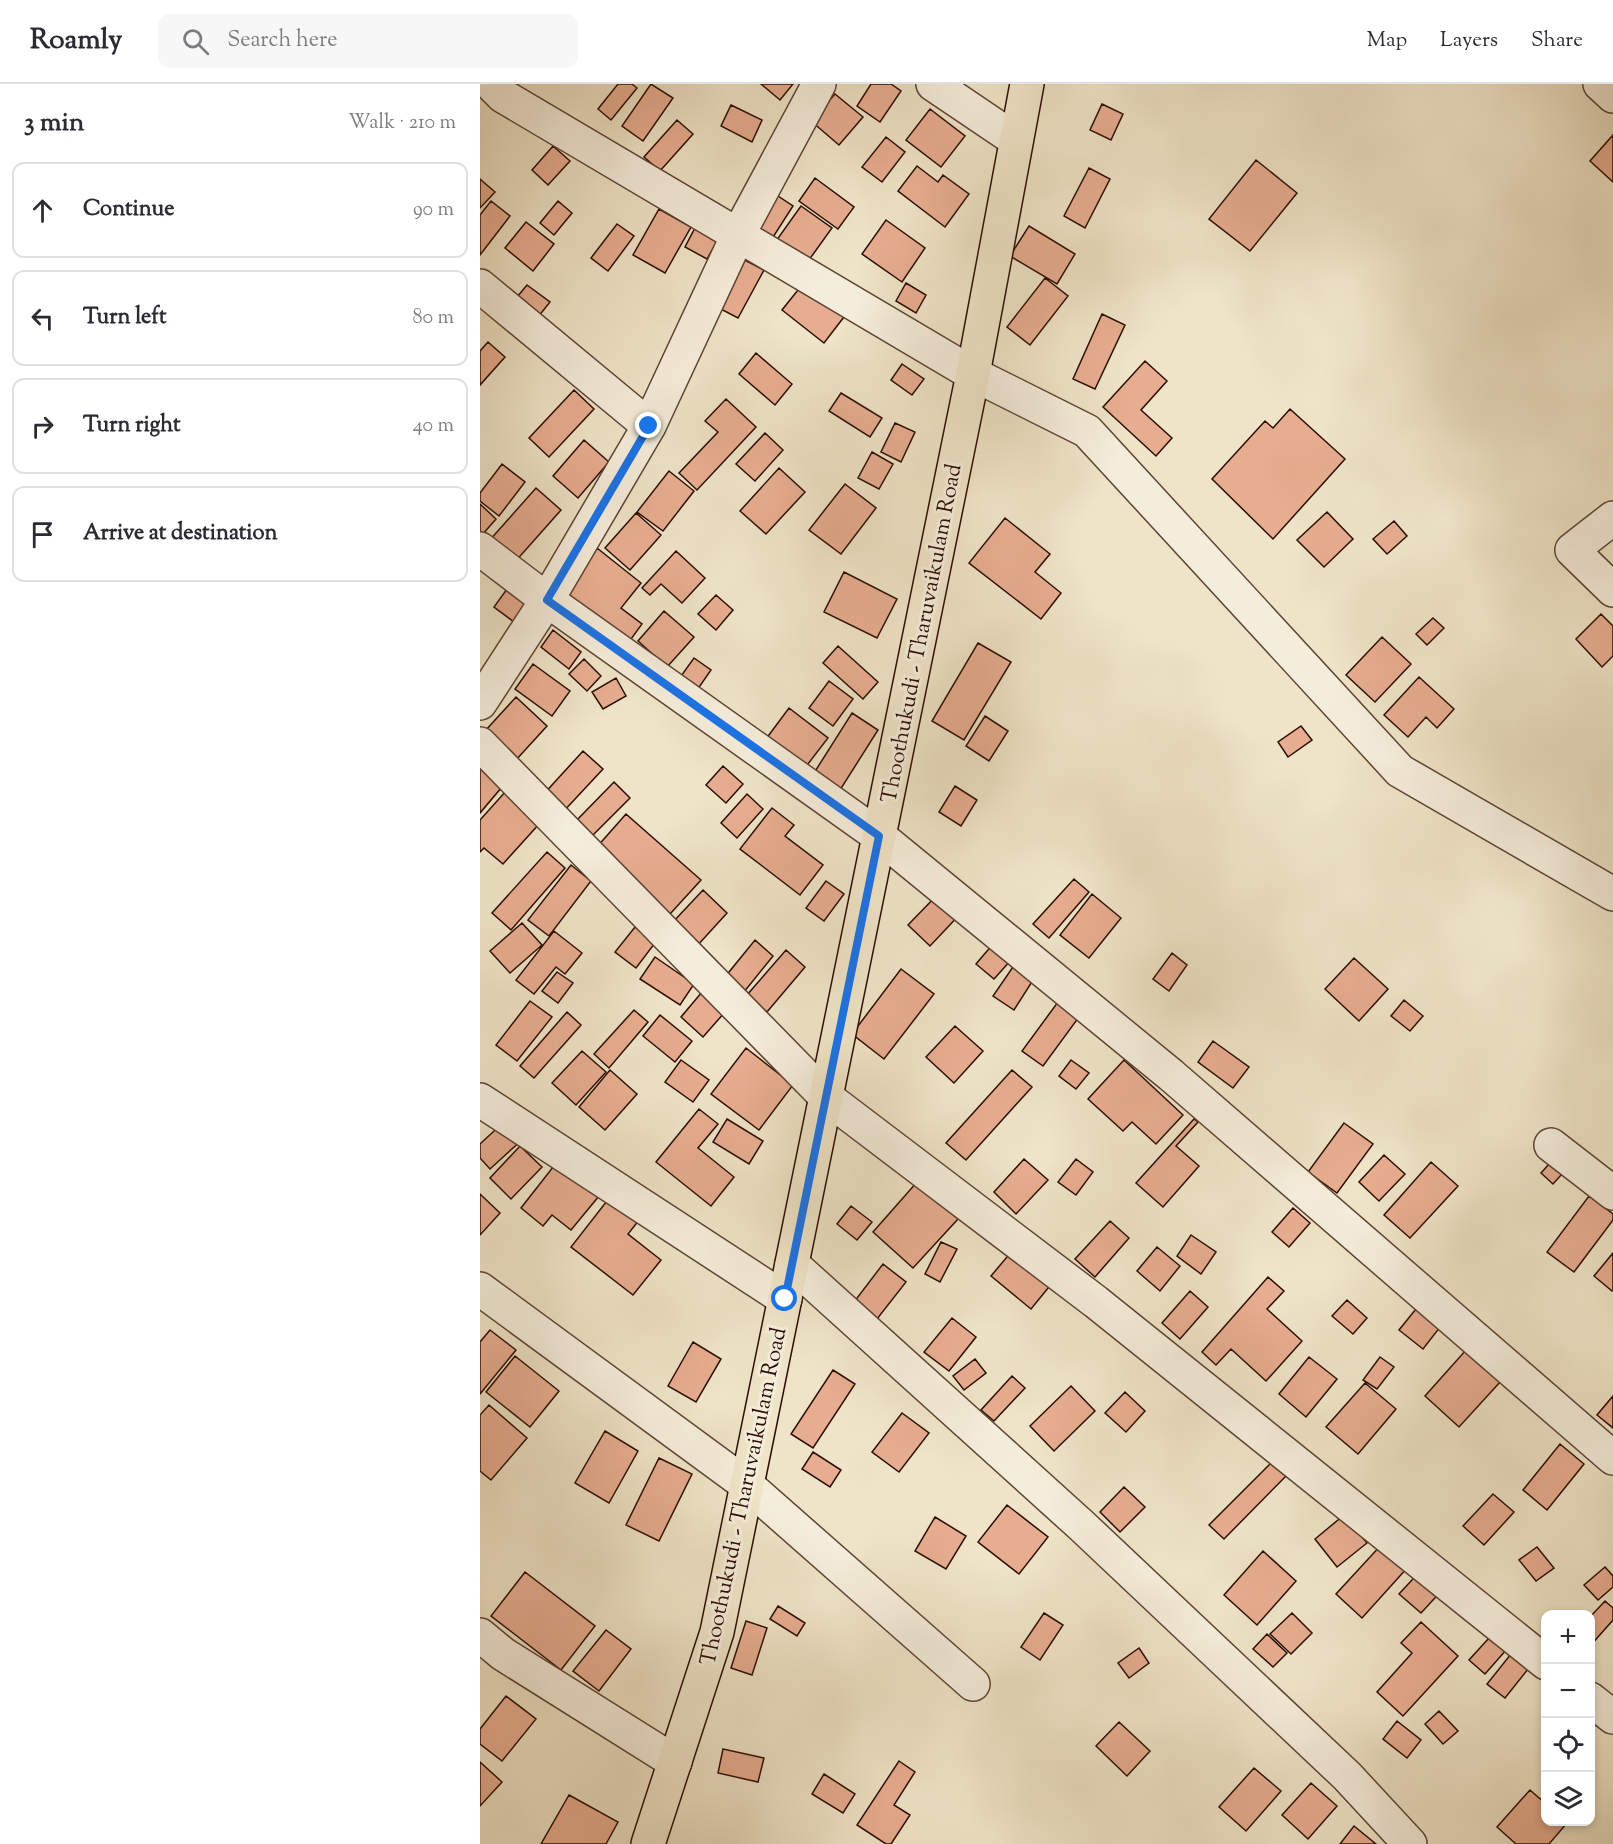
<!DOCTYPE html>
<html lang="en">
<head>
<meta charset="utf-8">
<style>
	:root { --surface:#fff; --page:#f7f7f7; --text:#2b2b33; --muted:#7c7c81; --line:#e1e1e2 }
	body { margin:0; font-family:"Sorts Mill Goudy",serif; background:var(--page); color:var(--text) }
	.controls { position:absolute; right:18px; bottom:18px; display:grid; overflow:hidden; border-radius:12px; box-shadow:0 3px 9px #0003 }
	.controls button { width:54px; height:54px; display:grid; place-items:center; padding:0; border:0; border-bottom:2px solid var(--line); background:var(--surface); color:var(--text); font:30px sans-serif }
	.stop { position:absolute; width:18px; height:18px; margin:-14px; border:4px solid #1a73e8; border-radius:50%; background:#fff }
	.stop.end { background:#1a73e8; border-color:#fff; box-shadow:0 2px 6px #0008 }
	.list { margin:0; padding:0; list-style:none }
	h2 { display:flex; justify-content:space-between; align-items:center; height:78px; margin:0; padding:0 24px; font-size:26px }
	h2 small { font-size:20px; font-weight:400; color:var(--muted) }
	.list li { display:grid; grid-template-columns:39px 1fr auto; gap:18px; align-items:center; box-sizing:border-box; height:96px; margin:0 12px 12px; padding:0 12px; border:2px solid var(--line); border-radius:12px }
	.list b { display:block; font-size:22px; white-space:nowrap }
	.list em { font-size:20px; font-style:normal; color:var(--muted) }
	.icon { flex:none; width:33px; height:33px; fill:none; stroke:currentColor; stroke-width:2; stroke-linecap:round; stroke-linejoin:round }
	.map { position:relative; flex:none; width:1133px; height:1760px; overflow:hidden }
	header { display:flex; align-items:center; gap:36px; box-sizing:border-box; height:84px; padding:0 30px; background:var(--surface); border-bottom:2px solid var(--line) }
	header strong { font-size:28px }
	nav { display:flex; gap:33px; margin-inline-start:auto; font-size:21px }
	.search { width:420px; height:54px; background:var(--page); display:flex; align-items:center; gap:15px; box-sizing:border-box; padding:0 21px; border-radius:12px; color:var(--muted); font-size:22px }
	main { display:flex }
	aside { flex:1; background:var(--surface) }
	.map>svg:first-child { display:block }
	.building { fill:#e7ad90; stroke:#2c0d03; stroke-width:1.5 }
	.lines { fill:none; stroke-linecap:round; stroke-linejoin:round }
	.minor-casing { stroke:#5d4334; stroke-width:36 }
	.major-casing { stroke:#2c0d03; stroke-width:36 }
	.minor { stroke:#f5eddb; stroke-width:33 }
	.major { stroke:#efe4c7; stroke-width:33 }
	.route { stroke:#1a73e8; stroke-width:8 }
	.labels { text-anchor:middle; stroke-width:6; stroke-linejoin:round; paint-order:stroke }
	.street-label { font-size:22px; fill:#2c0d03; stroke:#f5eddb }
</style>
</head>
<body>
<header>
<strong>Roamly</strong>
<div class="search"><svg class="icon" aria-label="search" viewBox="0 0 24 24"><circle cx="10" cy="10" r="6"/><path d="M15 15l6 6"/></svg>Search here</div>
<nav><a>Map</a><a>Layers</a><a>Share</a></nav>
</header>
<main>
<aside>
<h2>3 min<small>Walk · 210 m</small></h2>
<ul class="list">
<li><svg class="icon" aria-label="ahead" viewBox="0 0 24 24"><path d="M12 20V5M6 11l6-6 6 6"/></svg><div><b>Continue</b></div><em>90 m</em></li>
<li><svg class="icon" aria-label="left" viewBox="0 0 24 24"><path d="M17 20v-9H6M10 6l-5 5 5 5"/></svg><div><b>Turn left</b></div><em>80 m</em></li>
<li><svg class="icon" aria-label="right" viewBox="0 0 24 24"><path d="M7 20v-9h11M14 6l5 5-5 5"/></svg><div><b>Turn right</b></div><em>40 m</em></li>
<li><svg class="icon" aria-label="arrive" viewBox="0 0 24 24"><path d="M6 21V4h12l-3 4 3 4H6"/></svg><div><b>Arrive at destination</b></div></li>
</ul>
</aside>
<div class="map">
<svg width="1133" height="1760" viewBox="0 0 1133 1760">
	<rect width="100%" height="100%" fill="#efe4c7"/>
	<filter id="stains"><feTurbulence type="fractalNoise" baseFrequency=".00333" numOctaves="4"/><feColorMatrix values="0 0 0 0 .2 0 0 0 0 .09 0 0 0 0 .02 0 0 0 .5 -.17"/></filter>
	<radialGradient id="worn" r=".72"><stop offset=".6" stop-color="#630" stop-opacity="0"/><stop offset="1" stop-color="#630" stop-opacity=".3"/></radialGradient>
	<path class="building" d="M 138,0 L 152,0 L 157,4 L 131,36 L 118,25 Z
		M 171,0 L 193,14 L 163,57 L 142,42 Z
		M 281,0 L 313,0 L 300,16 Z
		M 391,0 L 411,0 L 421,7 L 400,38 L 377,22 Z
		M 355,10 L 383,33 L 359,61 L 331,37 Z
		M 622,20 L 643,30 L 631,56 L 610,46 Z
		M 251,21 L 282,36 L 272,58 L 241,42 Z
		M 450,25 L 485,52 L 461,83 L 426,56 Z
		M 197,36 L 213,50 L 180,87 L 164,73 Z
		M 1133,51 L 1133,98 L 1110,77 Z
		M 406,53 L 425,68 L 402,98 L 382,83 Z
		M 73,62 L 90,77 L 68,101 L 52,86 Z
		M 776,76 L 817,109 L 770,167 L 729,135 Z
		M 437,82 L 458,98 L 463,91 L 489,110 L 465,143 L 418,107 Z
		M 609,84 L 630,95 L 605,144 L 584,132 Z
		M 335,94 L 374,123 L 358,145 L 319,117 Z
		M 0,95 L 15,108 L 0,124 Z
		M 292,108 L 313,122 L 288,161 L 268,148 Z
		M 11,117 L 30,132 L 0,171 L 0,131 Z
		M 78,117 L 92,129 L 74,151 L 60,139 Z
		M 321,122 L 352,144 L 321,187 L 291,164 Z
		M 179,125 L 211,143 L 185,189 L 153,171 Z
		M 406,136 L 445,164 L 422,198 L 382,170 Z
		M 46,138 L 74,160 L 53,187 L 25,164 Z
		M 137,140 L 154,152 L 128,187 L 111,174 Z
		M 216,142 L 239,154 L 227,175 L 205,163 Z
		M 549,142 L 595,170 L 577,200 L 530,172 Z
		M 259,173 L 284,186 L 258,234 L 233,221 Z
		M 565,194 L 588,212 L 550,261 L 527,243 Z
		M 326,196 L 367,229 L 344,259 L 302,226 Z
		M 426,199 L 446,211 L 436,229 L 416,217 Z
		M 47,201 L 70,218 L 51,242 L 28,224 Z
		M 622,230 L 645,241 L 615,305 L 593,295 Z
		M 8,258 L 25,273 L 0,301 L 0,267 Z
		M 276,269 L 312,300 L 295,321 L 259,290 Z
		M 665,277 L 687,297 L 661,326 L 692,354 L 676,372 L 623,323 Z
		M 422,280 L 444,295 L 432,311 L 411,296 Z
		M 94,306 L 114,325 L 69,373 L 49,354 Z
		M 361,309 L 402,334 L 390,353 L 349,327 Z
		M 246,315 L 276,343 L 217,406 L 199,389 L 238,348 L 225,337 Z
		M 810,325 L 865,375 L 793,455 L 732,395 L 785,337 L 793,344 Z
		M 415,339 L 435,348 L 421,378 L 401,368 Z
		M 285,349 L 303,366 L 275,397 L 256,380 Z
		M 104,356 L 129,378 L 98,414 L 73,392 Z
		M 392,368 L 413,380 L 399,405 L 378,394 Z
		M 22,380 L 45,398 L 19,432 L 0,417 L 0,409 Z
		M 299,384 L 325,408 L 286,450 L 260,427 Z
		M 189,387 L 214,407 L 183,447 L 157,428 Z
		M 365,400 L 396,424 L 361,470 L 329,446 Z
		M 56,404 L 81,426 L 34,479 L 9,457 Z
		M 0,420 L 16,435 L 2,451 L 0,450 Z
		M 847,428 L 873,455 L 844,483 L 817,456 Z
		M 156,429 L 181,451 L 150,486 L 125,464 Z
		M 525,434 L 570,470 L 555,488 L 581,509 L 561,535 L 489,479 Z
		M 914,437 L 927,452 L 907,470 L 893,455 Z
		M 117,464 L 161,499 L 141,524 L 162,540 L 146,562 L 80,511 Z
		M 196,467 L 225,494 L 202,519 L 181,500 L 170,511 L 162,504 Z
		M 364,488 L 417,515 L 397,554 L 344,528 Z
		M 27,505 L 55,527 L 42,544 L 14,523 Z
		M 236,511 L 253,526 L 236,546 L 218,530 Z
		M 184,527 L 214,553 L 187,583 L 158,557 Z
		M 1121,530 L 1133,542 L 1133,572 L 1122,583 L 1096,555 Z
		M 953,534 L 964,544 L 947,561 L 936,550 Z
		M 73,546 L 101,568 L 89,585 L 61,563 Z
		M 902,553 L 931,580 L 895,618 L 866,591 Z
		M 498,559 L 531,578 L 484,656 L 452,637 Z
		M 358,562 L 398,598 L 383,615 L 343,579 Z
		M 214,574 L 231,586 L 213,612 L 196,599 Z
		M 104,575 L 121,592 L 107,607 L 89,590 Z
		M 53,580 L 90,607 L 72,632 L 35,605 Z
		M 939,593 L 974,625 L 957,644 L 946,633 L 928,653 L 904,631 Z
		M 136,594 L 146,612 L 123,625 L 112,608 Z
		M 349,597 L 373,615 L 353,642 L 329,624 Z
		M 36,613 L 67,642 L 36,676 L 5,647 Z
		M 309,624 L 348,654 L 321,689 L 283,659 Z
		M 372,629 L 398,646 L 360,706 L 334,689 Z
		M 505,632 L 528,647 L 509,677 L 486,662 Z
		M 821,642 L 832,656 L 808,673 L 798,658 Z
		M 103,667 L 123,685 L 82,729 L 62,712 Z
		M 0,674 L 27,697 L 0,729 Z
		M 243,682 L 263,700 L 246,719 L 226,701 Z
		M 134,698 L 150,714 L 111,753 L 95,738 Z
		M 475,702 L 497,716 L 481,742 L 459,728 Z
		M 26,707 L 60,739 L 23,780 L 4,764 L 0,768 L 0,736 Z
		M 267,710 L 283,725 L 257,754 L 241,739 Z
		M 292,724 L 314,741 L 305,752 L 343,781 L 320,811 L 260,765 Z
		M 146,730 L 221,796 L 190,830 L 116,764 Z
		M 67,768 L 85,784 L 31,846 L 12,829 Z
		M 91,781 L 111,797 L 69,852 L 48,836 Z
		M 594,795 L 609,808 L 569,854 L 553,840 Z
		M 346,797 L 364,810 L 344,837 L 326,824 Z
		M 223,806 L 247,829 L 217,862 L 193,838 Z
		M 460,808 L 482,828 L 450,862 L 428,841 Z
		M 612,810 L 641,834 L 609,874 L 580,851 Z
		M 42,839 L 62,861 L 30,889 L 10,867 Z
		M 155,843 L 175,859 L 156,884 L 135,868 Z
		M 74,847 L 102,869 L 85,890 L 76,883 L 54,910 L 36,896 Z
		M 275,856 L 293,872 L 264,908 L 245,893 Z
		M 513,860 L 531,876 L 514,895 L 496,880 Z
		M 306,866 L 325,883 L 287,928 L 267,911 Z
		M 692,869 L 707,881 L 689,907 L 673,895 Z
		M 175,873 L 214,900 L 200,921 L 160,895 Z
		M 874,874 L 908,905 L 879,937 L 845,905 Z
		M 535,880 L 555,893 L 534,926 L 513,912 Z
		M 421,885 L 454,910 L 404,975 L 372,950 Z
		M 77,888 L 93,899 L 78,919 L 62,907 Z
		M 222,908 L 245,928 L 223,953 L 201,933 Z
		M 924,916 L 943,932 L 930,947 L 911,932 Z
		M 50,917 L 72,933 L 37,977 L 16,961 Z
		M 578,918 L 599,933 L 563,982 L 542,967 Z
		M 154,926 L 168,938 L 129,984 L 114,970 Z
		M 87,928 L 101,941 L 54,994 L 40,982 Z
		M 180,931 L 212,957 L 195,978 L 163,952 Z
		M 475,942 L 503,967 L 474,999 L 446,973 Z
		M 733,957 L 769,983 L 753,1004 L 718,978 Z
		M 266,964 L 313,1001 L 279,1046 L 231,1010 Z
		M 102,967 L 126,988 L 96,1021 L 72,999 Z
		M 201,976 L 229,996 L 213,1018 L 185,998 Z
		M 591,976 L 609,989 L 596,1005 L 579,992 Z
		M 644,976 L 703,1031 L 676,1060 L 652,1038 L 643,1047 L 608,1015 Z
		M 130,986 L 157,1010 L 125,1046 L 99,1023 Z
		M 532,986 L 552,1003 L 486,1076 L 466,1059 Z
		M 219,1025 L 238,1040 L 218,1064 L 254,1093 L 231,1122 L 176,1078 Z
		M 247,1035 L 283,1057 L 269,1080 L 233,1058 Z
		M 714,1035 L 718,1038 L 696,1062 L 719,1082 L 683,1123 L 656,1099 Z
		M 26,1036 L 44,1054 L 10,1085 L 0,1074 L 0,1060 Z
		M 864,1039 L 893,1060 L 857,1109 L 828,1088 Z
		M 40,1062 L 62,1083 L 31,1115 L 10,1094 Z
		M 1078,1070 L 1090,1081 L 1073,1100 L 1061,1089 Z
		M 904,1071 L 925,1090 L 899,1117 L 879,1098 Z
		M 544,1075 L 568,1096 L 536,1130 L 514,1108 Z
		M 596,1075 L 613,1088 L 596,1111 L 578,1098 Z
		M 77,1078 L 119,1112 L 91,1146 L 72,1131 L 63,1142 L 41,1124 Z
		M 951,1078 L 978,1102 L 930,1154 L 904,1131 Z
		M 437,1098 L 478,1135 L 433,1184 L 393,1148 Z
		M 0,1110 L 20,1129 L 0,1151 Z
		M 1109,1112 L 1133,1130 L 1133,1136 L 1094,1188 L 1067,1168 Z
		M 130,1113 L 159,1136 L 148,1150 L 181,1176 L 153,1211 L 91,1163 Z
		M 371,1122 L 392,1138 L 377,1156 L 357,1140 Z
		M 813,1124 L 830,1139 L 809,1163 L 792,1148 Z
		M 630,1137 L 649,1154 L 615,1193 L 595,1175 Z
		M 711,1151 L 736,1168 L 721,1190 L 697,1172 Z
		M 461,1158 L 477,1165 L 460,1198 L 445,1190 Z
		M 537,1161 L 577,1193 L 551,1225 L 511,1192 Z
		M 677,1163 L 700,1182 L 680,1207 L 657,1187 Z
		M 1133,1169 L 1133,1206 L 1132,1207 L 1114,1192 Z
		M 403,1180 L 426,1198 L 397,1235 L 374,1218 Z
		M 788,1193 L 804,1207 L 787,1225 L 822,1257 L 786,1297 L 751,1265 L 736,1281 L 722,1268 Z
		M 710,1207 L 728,1223 L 700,1255 L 682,1239 Z
		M 867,1216 L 887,1234 L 873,1250 L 852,1232 Z
		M 940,1220 L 964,1238 L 943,1265 L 919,1246 Z
		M 472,1234 L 496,1253 L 469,1287 L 444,1268 Z
		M 10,1246 L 36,1266 L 0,1310 L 0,1258 Z
		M 213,1258 L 241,1275 L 216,1318 L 188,1302 Z
		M 986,1266 L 1021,1297 L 979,1343 L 945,1312 Z
		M 35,1272 L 79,1307 L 50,1343 L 6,1308 Z
		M 829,1273 L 857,1295 L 826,1333 L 799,1310 Z
		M 900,1273 L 914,1283 L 897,1305 L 883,1296 Z
		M 495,1275 L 506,1289 L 484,1306 L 473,1292 Z
		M 353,1286 L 375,1300 L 333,1364 L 311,1350 Z
		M 532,1292 L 545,1304 L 514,1337 L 501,1326 Z
		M 885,1299 L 916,1325 L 878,1370 L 846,1343 Z
		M 591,1302 L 615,1327 L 574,1367 L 550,1342 Z
		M 645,1308 L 665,1327 L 646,1348 L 625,1329 Z
		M 1133,1312 L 1133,1344 L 1117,1331 Z
		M 9,1321 L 47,1354 L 11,1396 L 0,1387 L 0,1331 Z
		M 422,1329 L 449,1349 L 419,1388 L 392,1368 Z
		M 125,1347 L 158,1367 L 129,1419 L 95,1399 Z
		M 1080,1360 L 1104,1380 L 1067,1426 L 1043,1406 Z
		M 333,1368 L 361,1386 L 350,1403 L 322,1385 Z
		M 179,1374 L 212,1390 L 179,1457 L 146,1441 Z
		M 794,1376 L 808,1390 L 744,1455 L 729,1441 Z
		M 644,1403 L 665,1423 L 640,1448 L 620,1428 Z
		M 1013,1410 L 1034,1428 L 1004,1461 L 983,1442 Z
		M 527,1421 L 568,1453 L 539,1490 L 498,1458 Z
		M 864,1431 L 887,1459 L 857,1483 L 835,1455 Z
		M 455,1433 L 486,1452 L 466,1485 L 435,1467 Z
		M 902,1460 L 928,1483 L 882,1534 L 856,1510 Z
		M 1057,1463 L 1074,1484 L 1056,1497 L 1039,1476 Z
		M 783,1467 L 816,1497 L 777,1541 L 744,1511 Z
		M 944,1483 L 965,1503 L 941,1529 L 919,1510 Z
		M 1125,1483 L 1133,1492 L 1133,1503 L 1118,1516 L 1104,1501 Z
		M 45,1488 L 115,1542 L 81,1586 L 11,1532 Z
		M 1125,1517 L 1133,1524 L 1133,1536 L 1110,1562 L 1110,1533 Z
		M 298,1522 L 325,1539 L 317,1552 L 290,1535 Z
		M 564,1529 L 583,1541 L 560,1576 L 541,1563 Z
		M 812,1529 L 832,1549 L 811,1570 L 790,1550 Z
		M 266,1537 L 287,1544 L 272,1591 L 251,1584 Z
		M 941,1538 L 978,1572 L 923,1632 L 897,1608 L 932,1569 L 921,1559 Z
		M 1019,1543 L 1034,1557 L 1005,1590 L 989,1576 Z
		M 126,1546 L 151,1565 L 119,1607 L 93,1587 Z
		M 787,1550 L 807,1569 L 793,1583 L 773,1565 Z
		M 1039,1560 L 1056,1575 L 1025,1614 L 1007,1600 Z
		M 659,1564 L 669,1579 L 649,1594 L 638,1579 Z
		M 26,1612 L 56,1635 L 22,1677 L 0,1660 L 0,1645 Z
		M 959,1627 L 978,1647 L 963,1660 L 945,1640 Z
		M 917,1637 L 941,1656 L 927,1674 L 903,1655 Z
		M 639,1638 L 670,1667 L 647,1692 L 616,1662 Z
		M 243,1665 L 284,1674 L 278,1698 L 238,1689 Z
		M 419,1677 L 435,1688 L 414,1721 L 430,1731 L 411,1760 L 406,1760 L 377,1741 Z
		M 0,1678 L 22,1698 L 0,1722 Z
		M 774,1684 L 801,1707 L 766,1747 L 739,1723 Z
		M 344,1690 L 375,1710 L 363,1729 L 332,1710 Z
		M 831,1699 L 857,1722 L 828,1755 L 802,1731 Z
		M 1050,1706 L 1066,1720 L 1066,1738 L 1087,1739 L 1069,1760 L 1036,1760 L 1017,1743 Z
		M 89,1711 L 138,1738 L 126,1760 L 61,1760 Z
		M 874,1742 L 896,1760 L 860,1760 Z"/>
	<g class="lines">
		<g class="minor-casing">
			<path id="minor" d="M 11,0 L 23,12 L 493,290 L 607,347 L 920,687 L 1133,810
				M 453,0 L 536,56
				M 1120,0 L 1133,12
				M 0,202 L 169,342
				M 1133,434 L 1092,466 L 1133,506
				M 0,465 L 67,516 L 399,752 L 691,991 L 1133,1374
				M 0,619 L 67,516 L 169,342 L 258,151 L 339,0
				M 0,660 L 346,1013 L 616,1218 L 1066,1579
				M 0,1016 L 305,1215
				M 1071,1061 L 1133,1109
				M 312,1180 L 601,1441 L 867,1692 L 930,1760
				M 0,1205 L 267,1401 L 493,1600
				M 0,1551 L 23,1570 L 195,1678
				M 1110,1615 L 1133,1633"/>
		</g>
		<g class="major-casing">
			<path id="major" d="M 168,1760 L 237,1548 L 493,290 L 547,0"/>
		</g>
		<use href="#minor" class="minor"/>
		<use href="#major" class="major"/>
	</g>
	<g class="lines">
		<path class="route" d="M 169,342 L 67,516 L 399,752 L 305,1215"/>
	</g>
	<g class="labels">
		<g class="street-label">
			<text transform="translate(440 549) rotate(-79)" y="8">Thoothukudi - Tharuvaikulam Road</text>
			<text transform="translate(262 1412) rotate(-78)" y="8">Thoothukudi - Tharuvaikulam Road</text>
		</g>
	</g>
	<rect width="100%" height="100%" filter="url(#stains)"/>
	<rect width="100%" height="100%" fill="url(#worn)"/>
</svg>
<div class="controls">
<button>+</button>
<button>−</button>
<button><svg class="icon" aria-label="locate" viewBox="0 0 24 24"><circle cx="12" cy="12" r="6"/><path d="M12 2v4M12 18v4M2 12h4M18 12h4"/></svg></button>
<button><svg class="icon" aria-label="layers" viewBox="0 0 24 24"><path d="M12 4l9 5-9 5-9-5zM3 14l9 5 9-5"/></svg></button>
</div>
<div class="stop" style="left:305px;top:1215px"></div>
<div class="stop end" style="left:169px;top:342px"></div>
</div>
</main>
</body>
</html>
